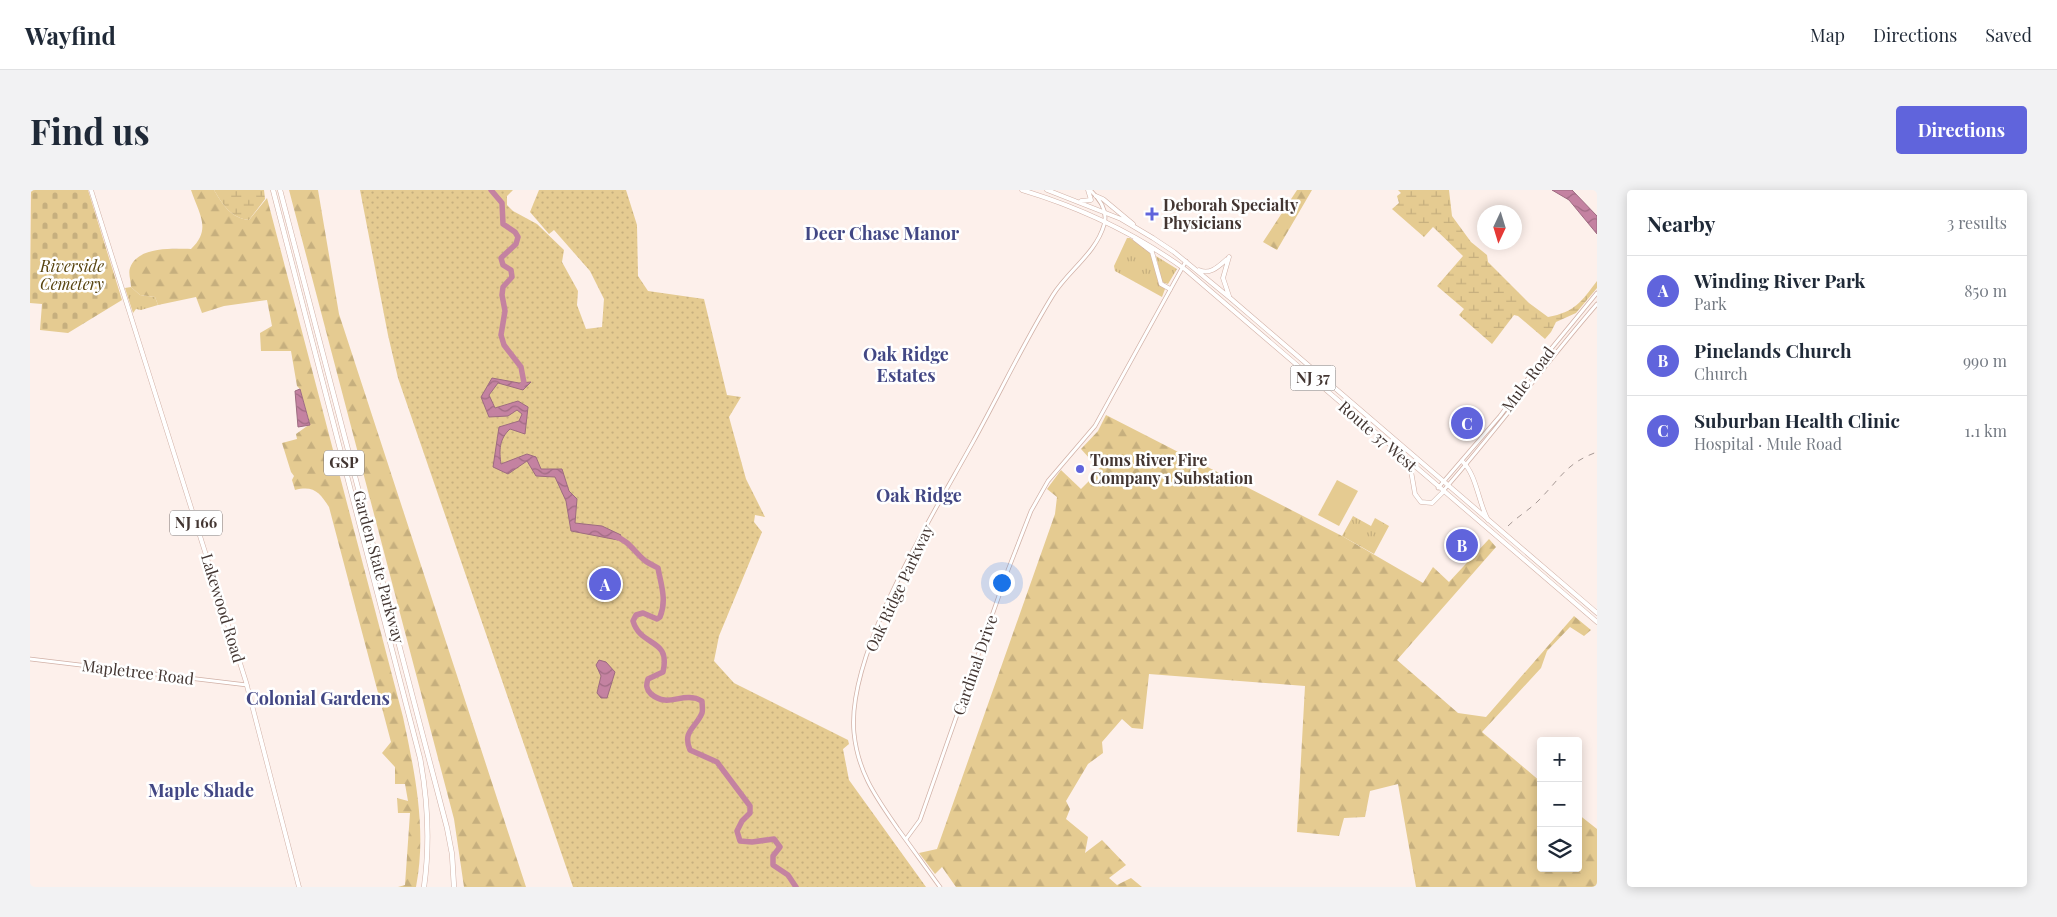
<!DOCTYPE html>
<html lang="en">
<head>
<meta charset="utf-8">
<style>
	:root { --surface:#fff; --page:#f2f2f3; --text:#1f2937; --muted:#747a83; --line:#e0e1e3; --accent:#6064dc }
	body { margin:0; font-family:"Playfair Display",serif; background:var(--page); color:var(--text) }
	.controls { position:absolute; right:15px; bottom:15px; display:grid; overflow:hidden; border-radius:5px; box-shadow:0 2px 12px #0003 }
	.controls button { width:45px; height:45px; display:grid; place-items:center; padding:0; border:0; border-bottom:1px solid var(--line); background:var(--surface); color:var(--text); font:25px sans-serif }
	.compass { position:absolute; left:1447px; top:15px; width:45px; height:45px; border-radius:50%; background:var(--surface); box-shadow:0 2px 12px #0003; rotate:184deg }
	.you { position:absolute; left:971px; top:392px; width:18px; height:18px; margin:-12px; border:4px solid #fff; border-radius:50%; background:#1a73e8; box-shadow:0 0 0 8px #1a73e833 }
	.badge { display:grid; place-items:center; width:32px; height:32px; border-radius:50%; background:var(--accent); color:#fff; font-size:16px; font-weight:700 }
	.pin { position:absolute; translate:-50% -50%; border:2px solid #fff; box-shadow:0 1px 5px #0006 }
	.list { margin:0; padding:0; list-style:none }
	h2 { display:flex; justify-content:space-between; align-items:center; height:65px; margin:0; padding:0 20px; font-size:21px }
	h2 small { font-size:16px; font-weight:400; color:var(--muted) }
	.list li { display:grid; grid-template-columns:32px 1fr auto; gap:15px; align-items:center; box-sizing:border-box; height:70px; padding:0 20px; border-top:1px solid var(--line) }
	.list b { display:block; font-size:19px; white-space:nowrap }
	.list p { margin:0; font-size:16px; white-space:nowrap; color:var(--muted) }
	.list em { font-size:16px; font-style:normal; color:var(--muted) }
	.icon { flex:none; width:28px; height:28px; fill:none; stroke:currentColor; stroke-width:2; stroke-linecap:round; stroke-linejoin:round }
	.map { position:relative; flex:none; width:1567px; height:697px; overflow:hidden; border-radius:5px }
	header { display:flex; align-items:center; gap:30px; box-sizing:border-box; height:70px; padding:0 25px; background:var(--surface); border-bottom:1px solid var(--line) }
	header strong { font-size:24px }
	nav { display:flex; gap:28px; margin-inline-start:auto; font-size:18px }
	.intro { display:flex; align-items:center; justify-content:space-between; box-sizing:border-box; height:120px; padding:0 30px }
	h1 { margin:0; font-size:35px }
	.button { padding:12px 22px; border-radius:5px; background:var(--accent); color:#fff; font-size:18px; font-weight:700 }
	main { display:flex; gap:30px; padding:0 30px }
	aside { flex:1; background:var(--surface); border-radius:5px; box-shadow:0 2px 12px #0003 }
	.map>svg:first-child { display:block }
	.grass { fill:url(#grass-tufts) }
	.forest { fill:url(#forest-firs) }
	.wetland { fill:url(#wetland-marsh) }
	.cemetery { fill:url(#cemetery-stones) }
	.park { fill:url(#park-dots) }
	.pitch { fill:#e5cb91 }
	.water { fill:url(#water-waves); stroke:#9d6b80 }
	.lines { fill:none; stroke-linecap:round; stroke-linejoin:round }
	.river { stroke:#c482a1; stroke-width:5.5 }
	.tertiary-casing { stroke:#d1b1a7; stroke-width:4.5 }
	.secondary-casing { stroke:#d1b1a7; stroke-width:4.5 }
	.primary-casing { stroke:#d1b1a7; stroke-width:5 }
	.trunk-casing { stroke:#d1b1a7; stroke-width:5 }
	.motorway-casing { stroke:#d1b1a7; stroke-width:5.5 }
	.tertiary { stroke:#fff; stroke-width:3 }
	.secondary { stroke:#fff; stroke-width:3 }
	.primary { stroke:#fff; stroke-width:4 }
	.trunk { stroke:#fff; stroke-width:4 }
	.motorway { stroke:#fff; stroke-width:4.5 }
	.rail { stroke:#a59894; stroke-width:1; stroke-dasharray:6 6; stroke-linecap:butt }
	.poi-dot { fill:#6064dc; stroke:#fff; stroke-width:2 }
	.labels { text-anchor:middle; stroke-width:5; stroke-linejoin:round; paint-order:stroke }
	.shield { fill:#fff; stroke:#7b7270; stroke-width:1 }
	.shield-label { font-size:15px; font-weight:bold; fill:#433632 }
	.poi-label { font-size:16px; font-weight:bold; fill:#433632; stroke:#fff; text-anchor:start }
	.park-label { font-size:16px; font-style:italic; fill:#56420d; stroke:#fff }
	.street-label { font-size:16px; fill:#433632; stroke:#fff }
	.neighbourhood-label { font-size:18px; font-weight:bold; fill:#424784; stroke:#fff }
</style>
</head>
<body>
<header>
<strong>Wayfind</strong>
<nav><a>Map</a><a>Directions</a><a>Saved</a></nav>
</header>
<div class="intro"><h1>Find us</h1><a class="button">Directions</a></div>
<main>
<div class="map">
<svg width="1567" height="697" viewBox="0 0 1567 697">
	<defs>
		<pattern id="grass-tufts" width="24" height="20" patternUnits="userSpaceOnUse" patternTransform="scale(1.25)"><rect width="24" height="20" fill="#e5cb91"/><path d="M3 7l-1-3M5 7V3M7 7l1-3M15 17l-1-3M17 17v-4M19 17l1-3" fill="none" stroke="#c6af7e"/></pattern>
		<pattern id="forest-firs" width="22" height="20" patternUnits="userSpaceOnUse" patternTransform="scale(1.25)"><rect width="22" height="20" fill="#e5cb91"/><path d="M5 1l3.5 6h-7zM16 11l3.5 6h-7z" fill="#c6af7e"/></pattern>
		<pattern id="wetland-marsh" width="20" height="14" patternUnits="userSpaceOnUse" patternTransform="scale(1.25)"><rect width="20" height="14" fill="#e5cb91"/><path d="M1 5h8M5 5V1M11 12h8M15 12V8" fill="none" stroke="#c6af7e"/></pattern>
		<pattern id="cemetery-stones" width="16" height="16" patternUnits="userSpaceOnUse" patternTransform="scale(1.25)"><rect width="16" height="16" fill="#e5cb91"/><path d="M2 7V4a2 2 0 0 1 4 0v3zM10 15v-3a2 2 0 0 1 4 0v3z" fill="#c6af7e"/></pattern>
		<pattern id="park-dots" width="8" height="8" patternUnits="userSpaceOnUse" patternTransform="scale(1.25)"><rect width="8" height="8" fill="#e5cb91"/><path d="M2 2h.1M6 6h.1" fill="none" stroke="#c6af7e" stroke-width="1.8" stroke-linecap="round"/></pattern>
		<pattern id="water-waves" width="16" height="10" patternUnits="userSpaceOnUse" patternTransform="scale(1.25)"><rect width="16" height="10" fill="#c482a1"/><path d="M0 5q4-4 8 0t8 0" fill="none" stroke="#a16b84"/></pattern>
	</defs>
	<rect width="100%" height="100%" fill="#fdf0eb"/>
	<path class="grass" d="M 1097,48 L 1100,48 L 1115,58 L 1121,64 L 1135,99 L 1132,107 L 1085,81 L 1084,76 Z
		M 1126,66 L 1147,79 L 1138,94 L 1132,92 Z
		M 101,97 L 110,105 L 125,107 L 128,115 L 111,120 L 106,119 L 103,123 L 95,98 Z
		M 1323,326 L 1341,336 L 1345,328 L 1359,336 L 1344,364 L 1312,346 Z"/>
	<path class="forest" d="M 161,0 L 184,0 C 193,15 201,28 219,30 L 237,8 L 373,527 C 385,583 397,640 386,697 L 368,697 L 375,695 L 380,623 L 368,623 L 367,608 L 378,611 L 375,594 L 365,594 L 365,577 L 352,563 L 361,552 L 299,317 C 290,303 284,295 265,300 L 262,290 L 264,286 L 261,282 L 252,253 L 267,249 L 266,244 L 280,234 L 270,199 L 267,196 L 261,161 L 231,161 L 230,143 L 242,136 L 237,110 L 194,116 L 172,123 L 166,107 L 128,115 L 125,107 L 110,105 L 101,97 C 101,91 98,83 100,78 C 108,56 142,59 161,59 C 182,39 169,24 161,0 Z
		M 259,0 L 288,0 L 309,124 L 496,697 L 434,697 L 424,629 Z
		M 1267,0 L 1282,0 L 1247,60 L 1233,52 Z
		M 1076,225 L 1312,346 L 1393,393 L 1403,377 L 1419,392 L 1459,349 L 1466,357 L 1367,470 L 1428,523 L 1456,527 L 1544,426 L 1561,440 L 1554,446 L 1540,437 L 1517,461 L 1511,478 L 1452,542 L 1511,592 L 1511,678 L 1548,678 L 1548,624 L 1567,639 L 1567,697 L 1386,697 L 1368,594 L 1340,601 L 1335,627 L 1314,628 L 1309,646 L 1267,642 L 1275,496 L 1119,484 L 1113,539 L 1102,538 L 1092,529 L 1072,552 L 1073,563 L 1058,574 L 1036,611 L 1040,619 L 1036,629 L 1058,647 L 1055,663 L 1072,650 L 1096,675 L 1079,688 L 1087,695 L 1101,688 L 1112,697 L 926,697 L 912,677 L 905,684 L 889,663 L 907,659 L 1025,324 L 1027,307 L 1017,299 L 1031,280 L 1051,299 L 1070,280 L 1051,259 L 1068,241 Z"/>
	<path class="wetland" d="M 184,0 L 234,0 L 235,9 L 219,30 C 201,28 193,15 184,0 Z
		M 1368,0 L 1419,0 L 1422,26 L 1441,52 L 1457,65 L 1458,72 L 1499,113 L 1518,127 C 1545,122 1551,112 1567,91 L 1567,98 L 1546,123 L 1526,132 L 1521,142 L 1515,149 L 1488,126 L 1484,125 L 1462,154 L 1429,125 L 1434,119 L 1407,96 L 1433,66 L 1403,37 L 1394,47 L 1362,19 L 1369,13 L 1367,6 L 1371,3 Z"/>
	<path class="cemetery" d="M 1,0 L 58,0 L 92,110 L 38,143 L 10,140 L 12,114 L 0,113 Z"/>
	<path class="park" d="M 330,0 L 483,0 L 477,6 L 477,15 L 483,21 L 507,34 L 534,60 L 532,72 L 548,101 L 547,115 L 556,139 L 572,137 L 574,109 L 560,81 L 524,40 L 519,44 L 500,22 L 509,0 L 596,0 L 607,35 L 608,86 L 618,101 L 674,109 L 697,205 L 711,207 L 699,227 L 716,289 L 735,327 L 725,325 L 724,332 L 732,342 L 689,446 L 684,471 L 704,493 L 818,550 L 819,554 L 813,559 L 819,590 L 896,697 L 543,697 L 368,188 L 358,145 Z"/>
	<path class="pitch" d="M 1307,290 L 1328,301 L 1309,336 L 1288,325 Z"/>
	<path class="water" d="M 1522,0 L 1542,0 L 1567,26 L 1567,44 L 1539,10 Z
		M 462,188 L 489,193 L 501,192 L 493,200 L 468,193 L 459,205 L 465,218 L 488,211 L 498,217 L 495,244 L 480,239 C 469,249 469,261 471,274 L 497,264 L 506,267 L 511,279 L 532,279 L 539,301 L 547,309 L 545,333 L 572,336 L 591,345 L 588,350 L 541,341 L 536,311 L 525,287 L 506,286 L 497,271 L 478,284 L 463,277 L 469,237 L 489,231 L 492,224 L 487,220 L 478,226 L 459,227 L 451,207 Z
		M 270,199 L 280,235 L 268,237 L 265,201 Z
		M 569,470 L 576,472 L 585,482 L 577,508 L 571,508 L 567,503 L 571,486 L 566,475 Z"/>
	<g class="lines">
		<path class="river" d="M 461,0 L 472,13 L 473,34 L 485,42 L 488,47 L 486,54 L 471,68 L 473,75 L 481,80 L 482,87 L 473,97 L 472,105 L 475,121 L 471,145 L 474,155 L 491,177 L 494,193 L 491,196
			M 584,346 C 598,350 603,360 613,369 C 617,373 623,375 628,378 C 631,395 637,410 630,427 L 627,429 L 613,423 L 606,425 L 603,431 C 611,458 641,447 633,482 L 618,489 C 616,495 616,499 621,504 C 637,517 648,505 664,508 C 667,508 669,510 672,511 C 672,515 673,520 672,523 C 666,538 652,541 660,560 L 687,572 L 720,616 L 720,623 L 712,631 L 707,641 L 710,651 L 722,652 L 744,649 L 750,657 L 743,666 L 743,675 L 758,685 L 766,697"/>
		<g class="tertiary-casing">
			<path id="tertiary" d="M 0,469 L 217,495
				M 876,649 L 890,630 L 978,380 L 1001,321 L 1018,291 L 1065,236 L 1156,71"/>
		</g>
		<g class="secondary-casing">
			<path id="secondary" d="M 1408,298 L 1470,226 L 1511,171 L 1567,103
				M 1413,301 C 1466,241 1514,175 1567,114
				M 910,697 C 896,678 882,658 868,639 C 846,607 828,583 824,543 C 816,463 904,323 943,252 C 970,203 994,152 1023,105 C 1038,81 1066,63 1074,35 C 1078,21 1070,9 1060,0"/>
		</g>
		<g class="primary-casing">
			<path id="primary" d="M 61,0 L 216,492 L 269,697"/>
		</g>
		<g class="trunk-casing">
			<path id="trunk" d="M 992,0 C 1052,18 1105,43 1156,80 L 1567,432
				M 1017,0 L 1091,29 L 1123,48 L 1144,62 L 1200,108 L 1567,423
				M 1066,6 L 1073,9 L 1103,34
				M 1051,11 L 1061,10 L 1058,0
				M 1105,49 L 1122,62 L 1131,94 L 1140,99
				M 1169,80 C 1180,85 1188,77 1197,69
				M 1199,106 L 1193,88 L 1199,67
				M 1372,269 L 1381,281 L 1385,304 L 1391,312 L 1402,313 L 1413,302
				M 1432,271 C 1447,285 1448,312 1458,330"/>
		</g>
		<g class="motorway-casing">
			<path id="motorway" d="M 243,0 L 390,568 C 398,611 400,654 394,697
				M 250,0 L 417,638 L 422,664 L 424,697"/>
		</g>
		<use href="#tertiary" class="tertiary"/>
		<use href="#secondary" class="secondary"/>
		<use href="#primary" class="primary"/>
		<use href="#trunk" class="trunk"/>
		<use href="#motorway" class="motorway"/>
		<path class="rail" d="M 1478,336 C 1488,326 1501,319 1511,308 C 1532,286 1537,273 1567,262"/>
	</g>
	<g class="poi-dot">
		<path d="M1119.5 16.5h5v5h5v5h-5v5h-5v-5h-5v-5h5z"/>
		<circle cx="1050" cy="279" r="5"/>
	</g>
	<g class="labels">
		<g class="shield">
			<rect x="1260.5" y="175.5" width="45" height="25" rx="4"/>
			<rect x="294" y="260.5" width="40" height="25" rx="4"/>
			<rect x="140" y="320.5" width="52" height="25" rx="4"/>
		</g>
		<g class="shield-label">
			<text x="1283" y="193">NJ 37</text>
			<text x="314" y="278">GSP</text>
			<text x="166" y="338">NJ 166</text>
		</g>
		<g class="poi-label">
			<text x="1133" y="21">Deborah Specialty<tspan x="1133" dy="18">Physicians</tspan></text>
			<text x="1060" y="276">Toms River Fire<tspan x="1060" dy="18">Company 1 Substation</tspan></text>
		</g>
		<g class="park-label">
			<text x="42" y="82">Riverside<tspan x="42" dy="18">Cemetery</tspan></text>
		</g>
		<g class="street-label">
			<text transform="translate(1498 189) rotate(-53)" y="6">Mule Road</text>
			<text transform="translate(1348 246) rotate(41)" y="6">Route 37 West</text>
			<text transform="translate(349 377) rotate(75)" y="6">Garden State Parkway</text>
			<text transform="translate(869 398) rotate(-65)" y="6">Oak Ridge Parkway</text>
			<text transform="translate(193 418) rotate(73)" y="6">Lakewood Road</text>
			<text transform="translate(945 475) rotate(-71)" y="6">Cardinal Drive</text>
			<text transform="translate(108 482) rotate(7)" y="6">Mapletree Road</text>
		</g>
		<g class="neighbourhood-label">
			<text x="852" y="50">Deer Chase Manor</text>
			<text x="876" y="171">Oak Ridge<tspan x="876" dy="21">Estates</tspan></text>
			<text x="889" y="312">Oak Ridge</text>
			<text x="288" y="515">Colonial Gardens</text>
			<text x="171" y="607">Maple Shade</text>
		</g>
	</g>
</svg>
<div class="controls">
<button>+</button>
<button>−</button>
<button><svg class="icon" aria-label="layers" viewBox="0 0 24 24"><path d="M12 4l9 5-9 5-9-5zM3 14l9 5 9-5"/></svg></button>
</div>
<svg class="compass" viewBox="-18 -18 36 36"><path d="M0-13l5 13h-10z" fill="#e53935"/><path d="M0 13l5-13h-10z" fill="#747a83"/></svg>
<div class="you"></div>
<div class="pin badge" style="left:575px;top:394px">A</div>
<div class="pin badge" style="left:1432px;top:355px">B</div>
<div class="pin badge" style="left:1437px;top:233px">C</div>
</div>
<aside>
<h2>Nearby<small>3 results</small></h2>
<ul class="list">
<li><span class="badge">A</span><div><b>Winding River Park</b><p>Park</p></div><em>850 m</em></li>
<li><span class="badge">B</span><div><b>Pinelands Church</b><p>Church</p></div><em>990 m</em></li>
<li><span class="badge">C</span><div><b>Suburban Health Clinic</b><p>Hospital · Mule Road</p></div><em>1.1 km</em></li>
</ul>
</aside>
</main>
</body>
</html>
